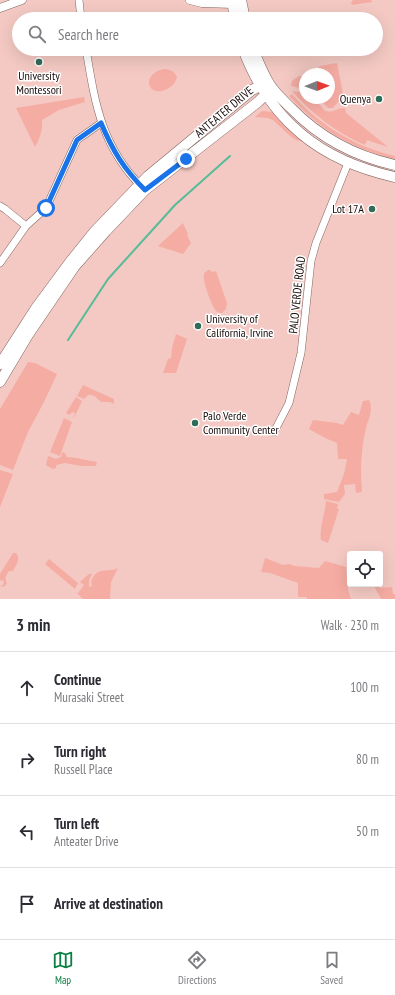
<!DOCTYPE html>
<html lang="en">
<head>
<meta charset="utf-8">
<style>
	:root { --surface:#fff; --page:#f2f2f3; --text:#2b2b33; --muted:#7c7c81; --line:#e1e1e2; --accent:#0b8043 }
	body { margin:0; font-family:"PT Sans Narrow",sans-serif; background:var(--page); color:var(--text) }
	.controls { position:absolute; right:12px; bottom:12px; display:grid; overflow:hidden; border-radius:4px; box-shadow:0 4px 16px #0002 }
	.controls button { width:36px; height:36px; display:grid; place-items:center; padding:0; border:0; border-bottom:1px solid var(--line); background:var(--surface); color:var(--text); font:20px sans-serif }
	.compass { position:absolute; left:299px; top:68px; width:36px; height:36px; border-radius:50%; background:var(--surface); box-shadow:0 4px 16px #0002; rotate:89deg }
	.stop { position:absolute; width:12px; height:12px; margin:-9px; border:3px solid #1a73e8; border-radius:50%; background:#fff }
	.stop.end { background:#1a73e8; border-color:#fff; box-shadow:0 1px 4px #0008 }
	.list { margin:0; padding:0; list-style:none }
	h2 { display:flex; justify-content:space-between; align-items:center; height:52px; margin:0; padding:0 16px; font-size:17px }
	h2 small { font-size:13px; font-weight:400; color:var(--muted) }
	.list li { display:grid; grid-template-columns:26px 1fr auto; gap:12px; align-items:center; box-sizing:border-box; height:72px; padding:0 16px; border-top:1px solid var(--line) }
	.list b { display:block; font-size:15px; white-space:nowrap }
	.list p { margin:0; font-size:13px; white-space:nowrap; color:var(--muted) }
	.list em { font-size:13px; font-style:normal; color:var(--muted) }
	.icon { flex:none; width:22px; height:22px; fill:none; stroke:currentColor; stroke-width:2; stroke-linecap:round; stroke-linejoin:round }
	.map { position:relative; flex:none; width:395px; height:599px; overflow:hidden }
	.search { position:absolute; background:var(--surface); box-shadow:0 4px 16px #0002; left:12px; right:12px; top:12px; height:44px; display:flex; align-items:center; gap:10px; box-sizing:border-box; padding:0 14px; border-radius:22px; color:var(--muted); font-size:15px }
	.sheet { height:340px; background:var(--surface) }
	nav { display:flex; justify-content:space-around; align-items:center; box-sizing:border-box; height:56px; border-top:1px solid var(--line); background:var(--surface); font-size:11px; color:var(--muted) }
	nav a { display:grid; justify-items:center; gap:2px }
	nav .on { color:var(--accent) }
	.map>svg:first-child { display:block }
	.built { fill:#f4c9c3; fill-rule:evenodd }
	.green { fill:#f5aca3 }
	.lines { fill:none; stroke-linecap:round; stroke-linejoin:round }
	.stream { stroke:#56bc98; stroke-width:2 }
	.minor-casing { stroke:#856662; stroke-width:8 }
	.tertiary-casing { stroke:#856662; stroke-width:9 }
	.secondary-casing { stroke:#856662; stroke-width:11 }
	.minor { stroke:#fff; stroke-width:7 }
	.tertiary { stroke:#fff; stroke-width:8 }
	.secondary { stroke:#fff; stroke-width:10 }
	.route { stroke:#1a73e8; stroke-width:5 }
	.poi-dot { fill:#306c57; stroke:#fff; stroke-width:1.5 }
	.labels { text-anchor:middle; stroke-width:3; stroke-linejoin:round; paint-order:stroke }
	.poi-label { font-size:12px; fill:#160b09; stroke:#fff; text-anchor:end }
	.street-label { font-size:12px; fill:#160b09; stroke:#fff }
</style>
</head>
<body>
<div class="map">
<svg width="395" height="599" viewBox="0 0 395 599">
	<rect width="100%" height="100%" fill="#fcd8d3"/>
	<path class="built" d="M 0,0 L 395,0 L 395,599 L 0,599 ZM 19,19 L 376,19 L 376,49 L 19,49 ZM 305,74 L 329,74 L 329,98 L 305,98 ZM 350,554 L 380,554 L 380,584 L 350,584 Z"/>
	<path class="green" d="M 353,0 L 371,0 L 372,2 L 352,5 L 351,3 Z
		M 337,63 L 344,99 L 339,101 L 333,108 L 328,108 L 319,98 L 329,98 L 329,74 L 314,74 L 320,66 Z
		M 165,69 C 171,70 174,71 177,77 C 175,83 173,86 167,89 C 147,99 140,73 165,69 Z
		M 299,76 L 305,76 L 305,89 L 291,86 L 292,81 Z
		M 292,91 L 305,93 L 305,98 L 314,98 L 325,111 C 334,113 338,107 345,108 L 346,113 L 388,147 L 367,140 L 365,145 C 337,133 312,114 292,91 Z
		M 292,94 C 319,125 355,147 395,156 L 395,159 C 348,147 322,131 289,96 Z
		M 84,97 L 85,102 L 59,110 L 42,120 C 43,130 40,138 35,147 L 16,108 Z
		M 262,111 L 273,112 L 304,142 L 296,140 L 290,136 L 273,120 L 267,118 L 255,117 Z
		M 183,223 L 188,234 L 187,235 L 191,243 L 183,254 L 158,246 Z
		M 208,270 L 210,270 L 212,272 L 216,271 L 217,274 L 227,303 L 226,309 L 222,313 C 219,313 219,313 216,311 C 212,307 202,280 204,275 C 204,272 206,272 208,270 Z
		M 176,334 L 187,339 L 176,373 L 163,373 L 168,359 L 171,358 L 172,348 Z
		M 28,362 L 35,363 L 57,374 L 44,402 L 28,432 L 13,470 L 0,465 L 0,409 Z
		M 83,385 L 114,399 L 114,404 L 110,402 L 101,402 C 95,397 97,395 88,395 L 84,399 L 77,396 Z
		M 76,397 L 82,401 L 74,418 L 72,416 L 74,417 L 75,413 L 73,412 L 69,415 L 71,416 L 66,413 Z
		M 369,400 C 373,408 370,417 367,424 C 361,447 360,469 362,492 L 356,493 L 355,484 L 344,485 L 345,494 L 339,502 L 324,499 L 324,494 L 337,492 L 344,474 L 347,459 L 338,459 L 337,443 L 325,438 L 309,429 L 313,420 L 337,423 L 343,425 L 351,412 L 359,415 L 363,401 Z
		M 64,418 L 72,422 L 60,456 L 50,452 Z
		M 64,452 L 67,457 C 77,457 87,461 97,462 L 96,466 L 81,466 L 65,463 L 56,465 L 56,468 L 53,469 L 46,465 L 48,456 L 56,459 L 61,457 L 62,453 Z
		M 0,470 L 13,474 L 0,507 Z
		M 326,501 L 338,504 L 337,509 L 339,509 L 328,543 L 321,540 C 319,528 325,514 326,501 Z
		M 13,553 L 16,553 C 21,559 16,565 13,571 L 9,571 C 6,575 4,579 7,583 L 4,587 L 0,586 L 3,585 L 4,581 L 1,580 L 0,581 L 0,574 Z
		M 265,558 L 283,565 L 290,564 L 294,566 L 319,568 L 325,561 L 346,567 L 348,590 L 351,599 L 307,599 L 307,597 L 298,597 L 298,583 L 270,573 L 261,572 Z
		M 49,559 L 78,583 L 75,589 L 45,564 Z
		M 118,568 L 111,582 L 110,599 L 83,599 L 76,592 L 78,593 L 84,585 L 80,582 L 89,574 L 92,574 L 89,580 L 89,587 L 92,586 L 91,581 C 99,565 105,574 118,568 Z
		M 373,584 L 379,584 L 380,588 L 392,587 L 393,594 L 395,594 L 395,599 L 381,599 Z"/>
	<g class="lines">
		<path class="stream" d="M 68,340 L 108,279 L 175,205 L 230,156"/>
		<g class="minor-casing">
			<path id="minor" d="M 79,0 L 81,19
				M 86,49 C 95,103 101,146 142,187
				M 0,206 L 5,209 L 26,226
				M 0,263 L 26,226 L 46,208 L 77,140 L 101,123
				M 274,432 L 289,403 L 301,353 L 311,261 L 316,243 L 348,163"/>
		</g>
		<g class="tertiary-casing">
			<path id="tertiary" d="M 190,0 L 202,3 L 233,4
				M 0,8 L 22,0"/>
		</g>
		<g class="secondary-casing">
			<path id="secondary" d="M 232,0 L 235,19
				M 241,0 L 245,19
				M 243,49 C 270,121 321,161 395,177
				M 253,49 C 258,61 263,74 270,85 C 276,94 284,101 291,108 C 320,138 354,156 395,165
				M 0,364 L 36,308 L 70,262 L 95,231 L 148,176 L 252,90 L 260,86 L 270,86
				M 0,382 L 28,335 L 75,266 L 106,231 L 145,190 L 258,102 L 265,95 L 270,86"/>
		</g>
		<use href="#minor" class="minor"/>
		<use href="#tertiary" class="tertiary"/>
		<use href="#secondary" class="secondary"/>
	</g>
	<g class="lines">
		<path class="route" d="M 46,208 L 77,140 L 101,123 C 113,151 123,168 145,190 L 186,159"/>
	</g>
	<g class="poi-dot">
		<circle cx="39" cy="62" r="4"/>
		<circle cx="379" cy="99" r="4"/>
		<circle cx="372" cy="209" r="4"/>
		<circle cx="198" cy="326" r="4"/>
		<circle cx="195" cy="423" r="4"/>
	</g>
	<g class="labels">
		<g class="poi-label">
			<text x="39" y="80" text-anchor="middle">University<tspan x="39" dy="14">Montessori</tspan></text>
			<text x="371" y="103">Quenya</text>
			<text x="364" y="213">Lot 17A</text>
			<text x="206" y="323" text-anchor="start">University of<tspan x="206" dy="14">California, Irvine</tspan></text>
			<text x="203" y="420" text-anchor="start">Palo Verde<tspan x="203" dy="14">Community Center</tspan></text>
		</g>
		<g class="street-label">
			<text transform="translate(224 112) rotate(-40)" y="4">ANTEATER DRIVE</text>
			<text transform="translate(297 295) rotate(-84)" y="4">PALO VERDE ROAD</text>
		</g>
	</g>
</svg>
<div class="controls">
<button><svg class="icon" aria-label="locate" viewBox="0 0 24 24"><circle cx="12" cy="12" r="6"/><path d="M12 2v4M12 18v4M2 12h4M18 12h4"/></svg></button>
</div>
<svg class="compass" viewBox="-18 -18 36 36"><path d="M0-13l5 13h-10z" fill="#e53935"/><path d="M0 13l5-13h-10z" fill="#7c7c81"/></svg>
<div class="stop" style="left:46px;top:208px"></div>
<div class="stop end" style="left:186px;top:159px"></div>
<div class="search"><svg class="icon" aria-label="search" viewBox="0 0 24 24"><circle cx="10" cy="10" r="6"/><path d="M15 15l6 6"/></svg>Search here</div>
</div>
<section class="sheet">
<h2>3 min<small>Walk · 230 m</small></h2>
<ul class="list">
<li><svg class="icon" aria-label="ahead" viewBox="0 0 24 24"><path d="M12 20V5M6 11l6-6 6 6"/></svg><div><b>Continue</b><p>Murasaki Street</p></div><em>100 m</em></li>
<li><svg class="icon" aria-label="right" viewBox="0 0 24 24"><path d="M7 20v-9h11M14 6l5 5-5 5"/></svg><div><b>Turn right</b><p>Russell Place</p></div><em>80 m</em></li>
<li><svg class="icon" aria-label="left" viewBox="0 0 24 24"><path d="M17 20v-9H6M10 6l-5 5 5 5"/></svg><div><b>Turn left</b><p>Anteater Drive</p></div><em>50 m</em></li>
<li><svg class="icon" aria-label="arrive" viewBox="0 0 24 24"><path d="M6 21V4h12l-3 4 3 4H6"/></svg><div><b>Arrive at destination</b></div></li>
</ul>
</section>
<nav>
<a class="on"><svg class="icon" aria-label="map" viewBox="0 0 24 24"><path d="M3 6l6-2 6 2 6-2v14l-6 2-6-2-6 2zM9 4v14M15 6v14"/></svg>Map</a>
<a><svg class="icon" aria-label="directions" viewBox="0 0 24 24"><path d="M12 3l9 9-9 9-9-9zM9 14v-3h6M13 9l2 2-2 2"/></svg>Directions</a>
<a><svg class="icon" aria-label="saved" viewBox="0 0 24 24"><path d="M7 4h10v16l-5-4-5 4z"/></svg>Saved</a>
</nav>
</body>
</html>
